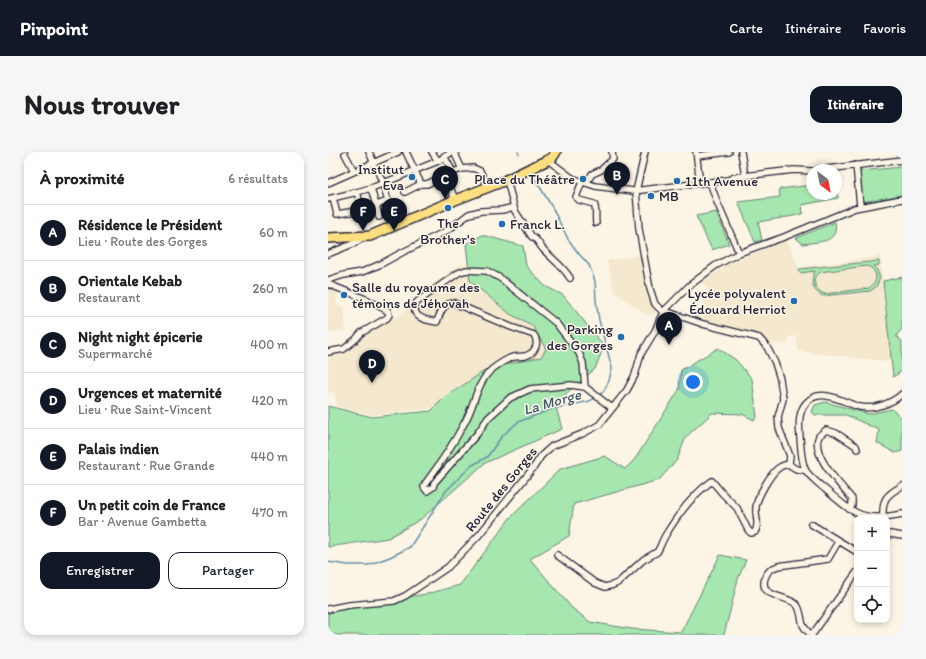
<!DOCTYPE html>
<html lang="fr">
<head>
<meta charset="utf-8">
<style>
	:root { --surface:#fff; --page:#f6f6f6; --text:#202124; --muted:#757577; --line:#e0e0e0; --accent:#111827 }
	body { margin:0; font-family:Itim,sans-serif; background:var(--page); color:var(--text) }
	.controls { position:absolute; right:12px; bottom:12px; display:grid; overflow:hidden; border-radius:8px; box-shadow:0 2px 6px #0003 }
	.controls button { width:36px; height:36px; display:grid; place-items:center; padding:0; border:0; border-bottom:1px solid var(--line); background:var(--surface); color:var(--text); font:20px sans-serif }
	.compass { position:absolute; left:478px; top:12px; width:36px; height:36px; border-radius:50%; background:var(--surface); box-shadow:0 2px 6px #0003; rotate:148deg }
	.you { position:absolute; left:365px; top:230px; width:14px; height:14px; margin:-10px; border:3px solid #fff; border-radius:50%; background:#1a73e8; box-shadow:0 0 0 6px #1a73e833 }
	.badge { display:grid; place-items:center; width:26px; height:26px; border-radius:50%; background:var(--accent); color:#fff; font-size:13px; font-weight:700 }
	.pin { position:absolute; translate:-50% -33px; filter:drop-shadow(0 1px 2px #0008) }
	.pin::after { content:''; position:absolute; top:21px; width:14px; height:12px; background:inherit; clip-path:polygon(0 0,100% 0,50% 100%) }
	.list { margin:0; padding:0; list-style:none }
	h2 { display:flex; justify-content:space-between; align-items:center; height:52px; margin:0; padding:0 16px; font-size:17px }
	h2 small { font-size:13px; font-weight:400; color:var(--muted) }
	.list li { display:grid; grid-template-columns:26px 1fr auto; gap:12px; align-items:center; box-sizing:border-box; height:56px; padding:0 16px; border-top:1px solid var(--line) }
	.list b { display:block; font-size:15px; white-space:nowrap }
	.list p { margin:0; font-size:13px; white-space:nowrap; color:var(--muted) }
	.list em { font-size:13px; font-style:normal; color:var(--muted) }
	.actions { display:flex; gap:8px; padding:12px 16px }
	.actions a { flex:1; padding:9px 0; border:1px solid var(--accent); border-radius:12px; text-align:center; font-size:14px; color:var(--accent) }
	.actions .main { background:var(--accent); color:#fff }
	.icon { flex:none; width:22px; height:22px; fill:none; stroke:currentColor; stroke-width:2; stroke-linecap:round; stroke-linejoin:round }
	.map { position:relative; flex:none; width:574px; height:483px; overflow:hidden; border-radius:12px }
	header { display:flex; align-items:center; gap:24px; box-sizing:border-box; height:56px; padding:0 20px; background:var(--accent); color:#fff }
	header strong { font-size:19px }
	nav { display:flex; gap:22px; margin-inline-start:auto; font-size:14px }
	.intro { display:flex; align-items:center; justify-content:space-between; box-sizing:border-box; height:96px; padding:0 24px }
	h1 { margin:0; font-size:28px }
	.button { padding:10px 18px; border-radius:12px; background:var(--accent); color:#fff; font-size:14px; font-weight:700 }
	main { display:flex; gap:24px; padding:0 24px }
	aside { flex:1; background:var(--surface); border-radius:12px; box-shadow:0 2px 6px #0003 }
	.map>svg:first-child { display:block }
	.built { fill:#f4e8ce }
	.green { fill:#a6e6af; stroke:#648475; fill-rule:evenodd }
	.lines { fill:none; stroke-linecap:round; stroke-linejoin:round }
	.stream { stroke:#638fa8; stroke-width:1.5 }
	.street-casing { stroke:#22223b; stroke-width:8 }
	.primary-casing { stroke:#22223b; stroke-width:12 }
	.street { stroke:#fcf5e5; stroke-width:5.5 }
	.primary { stroke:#fddf80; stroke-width:9 }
	.poi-dot { fill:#1f6fb2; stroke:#fcf5e5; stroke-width:1.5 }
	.labels { text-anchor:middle; stroke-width:3; stroke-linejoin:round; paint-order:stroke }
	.poi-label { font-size:14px; fill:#22223b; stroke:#fcf5e5; text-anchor:end }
	.street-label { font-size:14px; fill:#22223b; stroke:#fcf5e5 }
	.water-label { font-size:15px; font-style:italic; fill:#435971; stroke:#fcf5e5 }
</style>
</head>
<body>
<header>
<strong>Pinpoint</strong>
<nav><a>Carte</a><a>Itinéraire</a><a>Favoris</a></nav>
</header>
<div class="intro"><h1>Nous trouver</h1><a class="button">Itinéraire</a></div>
<main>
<aside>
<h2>À proximité<small>6 résultats</small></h2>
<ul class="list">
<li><span class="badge">A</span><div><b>Résidence le Président</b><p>Lieu · Route des Gorges</p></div><em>60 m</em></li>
<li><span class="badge">B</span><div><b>Orientale Kebab</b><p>Restaurant</p></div><em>260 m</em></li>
<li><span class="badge">C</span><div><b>Night night épicerie</b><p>Supermarché</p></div><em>400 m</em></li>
<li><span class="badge">D</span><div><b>Urgences et maternité</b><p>Lieu · Rue Saint-Vincent</p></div><em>420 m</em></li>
<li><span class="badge">E</span><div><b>Palais indien</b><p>Restaurant · Rue Grande</p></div><em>440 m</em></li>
<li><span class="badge">F</span><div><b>Un petit coin de France</b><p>Bar · Avenue Gambetta</p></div><em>470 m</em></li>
</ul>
<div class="actions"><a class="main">Enregistrer</a><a>Partager</a></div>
</aside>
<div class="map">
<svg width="574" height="483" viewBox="0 0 574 483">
	<rect width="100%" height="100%" fill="#fcf5e5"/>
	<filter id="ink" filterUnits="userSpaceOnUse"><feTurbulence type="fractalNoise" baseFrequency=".025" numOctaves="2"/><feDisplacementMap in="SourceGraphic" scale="8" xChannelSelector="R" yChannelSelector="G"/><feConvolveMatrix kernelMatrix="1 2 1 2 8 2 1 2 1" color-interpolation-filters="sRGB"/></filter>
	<g filter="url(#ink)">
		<path class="built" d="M 459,87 L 471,116 L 552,104 L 563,210 L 470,199 L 468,184 L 461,185 L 461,191 L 441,193 L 431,182 L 371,168 L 378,153 L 372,146 L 381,139 L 374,130 L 400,112 Z
			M 312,103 L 319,139 L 329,161 L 320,163 L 286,140 L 279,109 Z
			M 147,112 L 164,117 L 223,198 L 213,207 L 188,209 L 167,222 L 148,227 L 126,236 L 115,255 L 44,263 L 9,254 L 7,240 L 0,240 L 0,202 L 17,199 L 38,184 L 39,182 L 76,160 L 91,142 L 131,113 Z
			M 0,135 L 10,139 L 8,153 L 17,155 L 17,179 L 0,180 Z"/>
		<path class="green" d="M 574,15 L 574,43 L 534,50 L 532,19 Z
			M 484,33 L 484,42 L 508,42 L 509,39 L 510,46 L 474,53 L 475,61 L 471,63 L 430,70 L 434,88 L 427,90 L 410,50 L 452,45 L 451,37 Z
			M 388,60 L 401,92 L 384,98 L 368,64 Z
			M 507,70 C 511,92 491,89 475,92 L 468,86 Z
			M 154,83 L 195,94 L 198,114 L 217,134 L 235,143 L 276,194 L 267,217 L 227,251 L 234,277 L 157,311 L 93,367 L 60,386 L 0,395 L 0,254 L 44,265 L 103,259 L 117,245 L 161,216 L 213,205 L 218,197 L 204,173 L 182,162 L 142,129 L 138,92 Z
			M 551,109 L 551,113 L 545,114 L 549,118 L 552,126 L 548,135 L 542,139 L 495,144 C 484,139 482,129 487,119 L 472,121 L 471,117 ZM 539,114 C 550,118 551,130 541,136 L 497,142 C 489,139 487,135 486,127 L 492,120 Z
			M 574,125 L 574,177 L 568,184 L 574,189 L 574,219 L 565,225 L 555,129 Z
			M 390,196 L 408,208 L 424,227 L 429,265 L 426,268 L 414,262 L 384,261 L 358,285 L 349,308 L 331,328 L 246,352 L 241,384 L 202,407 L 244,456 L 262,470 L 304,477 L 353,480 L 392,403 L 418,408 L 410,427 L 396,483 L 0,483 L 0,461 L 21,455 L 98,442 L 132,433 L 182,366 L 232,317 L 277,304 L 297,317 L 307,307 L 351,238 L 353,218 Z
			M 497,250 L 541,262 L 564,257 L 574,266 L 574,299 L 567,301 L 549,291 L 551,278 L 518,263 L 487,263 L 484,260 L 487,253 Z"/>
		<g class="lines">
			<path class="stream" d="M 190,0 L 191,2
				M 204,22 L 224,55 L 240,87 L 251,102 L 261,113 L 267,129 L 268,149 L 271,168 L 284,216 L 281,229 L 275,240 L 271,243
				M 0,410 L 20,413 L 40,413 L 62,405 L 82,395 L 118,339 L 143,314 L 159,305 L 174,284 L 190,270 L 224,257 L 262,249 L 268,245"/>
			<g class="street-casing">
				<path id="street" d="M 41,0 L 55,31 L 63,61
					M 78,0 L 93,32 L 99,32 L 125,20
					M 104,0 L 110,9
					M 317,0 L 308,39 L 311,77 L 322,137 L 327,152 L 335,160
					M 368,0 L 372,31
					M 413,0 L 417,24
					M 17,2 L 26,19
					M 116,4 L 125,20 L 134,17 L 126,0
					M 369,4 L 401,0
					M 220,8 L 244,26 L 267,34 L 305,39 L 400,28 L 407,25 L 466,18 L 484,19
					M 528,13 L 532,54
					M 134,17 L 145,16 L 152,19 L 160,36
					M 490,18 L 574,8
					M 118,24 L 127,48
					M 179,28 L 187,59 L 204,85 C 210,87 211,93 215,97 C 224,107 235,114 242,126
					M 254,30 L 248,45 L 251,48 L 266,52 C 269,58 267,64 268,71
					M 382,30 L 389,50 L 411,101
					M 0,31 L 70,0
					M 258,31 L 264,22 L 273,18 L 285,7 L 284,0
					M 43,36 L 51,65
					M 77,40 L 93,32
					M 5,46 L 9,62 L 34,58 L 29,40
					M 0,47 L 29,40 L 46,35 L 110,9 L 124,0
					M 34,58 L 60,49
					M 0,102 L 27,91 L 36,85
					M 138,118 L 159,119 L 172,126 L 228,171 L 251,201 L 255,211 L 257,235 L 243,233 L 202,237 L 182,246 L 160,266 L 149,282 L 106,331 L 105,335 L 99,339 L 96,335 L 97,332 C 112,312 126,291 138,268 C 146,253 148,235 160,221 C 166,215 174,210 182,206 C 187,204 192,205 197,204 C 208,201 211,191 206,183 L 183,175 L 126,151 C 115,151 112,161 109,170 C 97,168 81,165 89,150 L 130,121 Z
					M 0,128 L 16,123 L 34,120 L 53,112 L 73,101 L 120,78 L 141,62 L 153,59 L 174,58 L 186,55
					M 0,132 L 40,148 L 60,159 L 61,163 L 59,166 L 33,181 L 28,187 L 16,197 L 0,200
					M 335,160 L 343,161 L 375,172 L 431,186 L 439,195 L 447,211 L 452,227 L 455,247 L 450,265 L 451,276 L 462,304 L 461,312 C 466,317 470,318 477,318
					M 257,235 L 284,256
					M 574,242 C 564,251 547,258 532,255 C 516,251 493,234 478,251 C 470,260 471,274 472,286 C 473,296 473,310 478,319 C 483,326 491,332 498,338 C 527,363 535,370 574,362
					M 521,357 L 524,353 L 524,347 C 513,333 482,303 491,284 C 493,282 496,280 498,278 L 508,281 L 528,294 L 529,297
					M 555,366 C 554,347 558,343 574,334
					M 483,372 L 529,400
					M 559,384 L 562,382 L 574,384
					M 229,403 L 267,431 L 277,435 L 285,433 L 291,430 L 315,408 L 329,400 C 332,396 334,389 337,384 C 349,364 365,342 384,329 L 394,341 L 409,356 L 420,378 L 423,381 L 427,380 C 432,372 427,365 428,355 C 429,345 443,320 452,315 C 455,313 458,313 461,312
					M 0,457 L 21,453 L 66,449 L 77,444 L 98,430 L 120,415 L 151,383 L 206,315 L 213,304 L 224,294 L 254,282 L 271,273 L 299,238 L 307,223 L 313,202 L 327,179 L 335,160 L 361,134 L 387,114 L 411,101 L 456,85 L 527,56 L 574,47
					M 483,483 C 480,480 477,477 475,473 C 473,467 473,458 469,453 C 460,443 430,446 437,426 C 439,419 444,416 450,414 L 500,407 L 510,390
					M 484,483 L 529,420"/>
			</g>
			<g class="primary-casing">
				<path id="primary" d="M 0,86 L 42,84 L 127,48 L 176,29 L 224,6 L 228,0"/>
			</g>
			<use href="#street" class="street"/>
			<use href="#primary" class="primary"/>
		</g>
	</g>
	<g class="poi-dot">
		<circle cx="84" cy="25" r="4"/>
		<circle cx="255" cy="27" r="4"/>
		<circle cx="349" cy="29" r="4"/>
		<circle cx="323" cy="44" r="4"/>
		<circle cx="120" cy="56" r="4"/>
		<circle cx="174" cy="72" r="4"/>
		<circle cx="16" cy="143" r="4"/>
		<circle cx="466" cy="149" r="4"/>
		<circle cx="293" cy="185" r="4"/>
	</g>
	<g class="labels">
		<g class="poi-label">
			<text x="76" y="22">Institut<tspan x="76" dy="16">Eva</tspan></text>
			<text x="247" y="32">Place du Théâtre</text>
			<text x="357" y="34" text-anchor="start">11th Avenue</text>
			<text x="331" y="49" text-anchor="start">MB</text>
			<text x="120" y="76" text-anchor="middle">The<tspan x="120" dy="16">Brother's</tspan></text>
			<text x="182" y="77" text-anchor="start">Franck L.</text>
			<text x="24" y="140" text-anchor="start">Salle du royaume des<tspan x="24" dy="16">témoins de Jéhovah</tspan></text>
			<text x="458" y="146">Lycée polyvalent<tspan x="458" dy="16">Édouard Herriot</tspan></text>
			<text x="285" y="182">Parking<tspan x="285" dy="16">des Gorges</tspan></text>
		</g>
		<g class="street-label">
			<text transform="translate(173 337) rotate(-51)" y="5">Route des Gorges</text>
		</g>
		<g class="water-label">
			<text transform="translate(224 250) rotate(-16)" y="5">La Morge</text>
		</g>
	</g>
</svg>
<div class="controls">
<button>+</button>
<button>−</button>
<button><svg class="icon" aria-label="locate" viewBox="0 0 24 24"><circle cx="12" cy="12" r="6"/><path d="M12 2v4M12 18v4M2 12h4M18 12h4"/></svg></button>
</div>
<svg class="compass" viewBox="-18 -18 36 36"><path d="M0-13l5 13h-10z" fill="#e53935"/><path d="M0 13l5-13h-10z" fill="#757577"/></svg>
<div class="you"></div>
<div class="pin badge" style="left:341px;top:193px">A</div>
<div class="pin badge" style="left:289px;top:43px">B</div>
<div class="pin badge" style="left:117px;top:47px">C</div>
<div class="pin badge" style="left:44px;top:231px">D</div>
<div class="pin badge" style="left:66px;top:79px">E</div>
<div class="pin badge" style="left:35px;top:79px">F</div>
</div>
</main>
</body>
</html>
